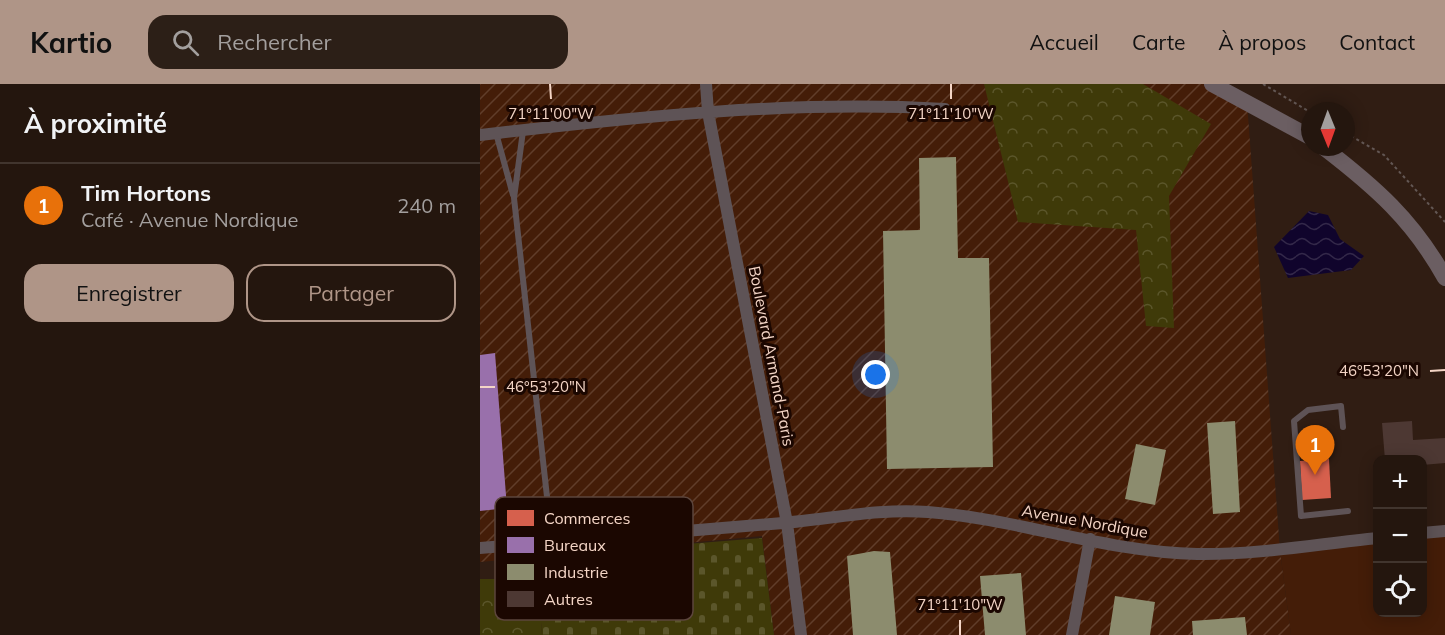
<!DOCTYPE html>
<html lang="fr">
<head>
<meta charset="utf-8">
<style>
	:root { --surface:#24160e; --page:#2c1f17; --text:#f1f3f6; --muted:#a39f9e; --line:#41352e; --accent:#af9587 }
	body { margin:0; font-family:Mulish,sans-serif; background:var(--page); color:var(--text) }
	.controls { position:absolute; right:18px; bottom:18px; display:grid; overflow:hidden; border-radius:12px; box-shadow:0 3px 15px #0003 }
	.controls button { width:54px; height:54px; display:grid; place-items:center; padding:0; border:0; border-bottom:2px solid var(--line); background:var(--surface); color:var(--text); font:30px sans-serif }
	.compass { position:absolute; left:821px; top:18px; width:54px; height:54px; border-radius:50%; background:var(--surface); box-shadow:0 3px 15px #0003; rotate:179deg }
	.you { position:absolute; left:396px; top:291px; width:21px; height:21px; margin:-15px; border:4px solid #fff; border-radius:50%; background:#1a73e8; box-shadow:0 0 0 9px #1a73e833 }
	.badge { display:grid; place-items:center; width:39px; height:39px; border-radius:50%; background:var(--accent); color:#fff; font-size:20px; font-weight:700 }
	.pin { position:absolute; translate:-50% -50px; filter:drop-shadow(0 2px 3px #0008) }
	.pin::after { content:''; position:absolute; top:32px; width:21px; height:18px; background:inherit; clip-path:polygon(0 0,100% 0,50% 100%) }
	.list { margin:0; padding:0; list-style:none }
	h2 { display:flex; justify-content:space-between; align-items:center; height:78px; margin:0; padding:0 24px; font-size:26px }
	h2 small { font-size:20px; font-weight:400; color:var(--muted) }
	.list li { display:grid; grid-template-columns:39px 1fr auto; gap:18px; align-items:center; box-sizing:border-box; height:84px; padding:0 24px; border-top:2px solid var(--line) }
	.list b { display:block; font-size:22px; white-space:nowrap }
	.list p { margin:0; font-size:20px; white-space:nowrap; color:var(--muted) }
	.list em { font-size:20px; font-style:normal; color:var(--muted) }
	.actions { display:flex; gap:12px; padding:18px 24px }
	.actions a { flex:1; padding:14px 0; border:2px solid var(--accent); border-radius:18px; text-align:center; font-size:21px; color:var(--accent) }
	.actions .main { background:var(--accent); color:#111 }
	.icon { flex:none; width:33px; height:33px; fill:none; stroke:currentColor; stroke-width:2; stroke-linecap:round; stroke-linejoin:round }
	.map { position:relative; flex:none; width:965px; height:551px; overflow:hidden }
	header { display:flex; align-items:center; gap:36px; box-sizing:border-box; height:84px; padding:0 30px; background:var(--accent); color:#111 }
	header strong { font-size:28px }
	nav { display:flex; gap:33px; margin-inline-start:auto; font-size:21px }
	.search { width:420px; height:54px; background:var(--page); display:flex; align-items:center; gap:15px; box-sizing:border-box; padding:0 21px; border-radius:18px; color:var(--muted); font-size:22px }
	main { display:flex }
	aside { flex:1; background:var(--surface) }
	.map>svg:first-child { display:block }
	.built { fill:#441d08 }
	.industrial { fill:url(#industrial-furrows) }
	.forest { fill:url(#forest-crowns) }
	.cemetery { fill:url(#cemetery-stones) }
	.water { fill:url(#water-waves) }
	.shops { fill:#d6604d }
	.offices { fill:#9970ab }
	.industry { fill:#8c8c6e }
	.building { fill:#4d3833 }
	.lines { fill:none; stroke-linecap:round; stroke-linejoin:round }
	.path { stroke:#635754; stroke-width:2; stroke-dasharray:3 3; stroke-linecap:butt }
	.lane { stroke:#5e5356; stroke-width:6 }
	.street { stroke:#5e5356; stroke-width:12 }
	.secondary { stroke:#6b5e62; stroke-width:16 }
	.ticks { fill:none; stroke:#f4d5c6; stroke-width:2 }
	.labels { text-anchor:middle; stroke-width:6; stroke-linejoin:round; paint-order:stroke }
	.street-label { font-size:16px; fill:#f4d5c6; stroke:#1b0701 }
	.key { fill:#1b0701; stroke:#5c453c; stroke-width:1.5 }
	.key-label { font-size:16px; fill:#f4d5c6 }
	.ticks-label { font-size:15px; text-anchor:middle; fill:#f4d5c6; stroke:#1b0701; stroke-width:6; stroke-linejoin:round; paint-order:stroke }
</style>
</head>
<body>
<header>
<strong>Kartio</strong>
<div class="search"><svg class="icon" aria-label="search" viewBox="0 0 24 24"><circle cx="10" cy="10" r="6"/><path d="M15 15l6 6"/></svg>Rechercher</div>
<nav><a>Accueil</a><a>Carte</a><a>À propos</a><a>Contact</a></nav>
</header>
<main>
<aside>
<h2>À proximité<small></small></h2>
<ul class="list">
<li><span class="badge" style="background:#e8710a">1</span><div><b>Tim Hortons</b><p>Café · Avenue Nordique</p></div><em>240 m</em></li>
</ul>
<div class="actions"><a class="main">Enregistrer</a><a>Partager</a></div>
</aside>
<div class="map">
<svg width="965" height="551" viewBox="0 0 965 551">
	<defs>
		<pattern id="industrial-furrows" width="10" height="10" patternUnits="userSpaceOnUse" patternTransform="scale(1.5)"><rect width="10" height="10" fill="#441d08"/><path d="M-1 1l2-2M0 10L10 0M9 11l2-2" fill="none" stroke="#603d2a"/></pattern>
		<pattern id="forest-crowns" width="20" height="18" patternUnits="userSpaceOnUse" patternTransform="scale(1.5)"><rect width="20" height="18" fill="#3f3a09"/><path d="M2 6a3 3 0 1 1 6 0M12 15a3 3 0 1 1 6 0" fill="none" stroke="#5b562b"/></pattern>
		<pattern id="cemetery-stones" width="16" height="16" patternUnits="userSpaceOnUse" patternTransform="scale(1.5)"><rect width="16" height="16" fill="#3f3a09"/><path d="M2 7V4a2 2 0 0 1 4 0v3zM10 15v-3a2 2 0 0 1 4 0v3z" fill="#5b562b"/></pattern>
		<pattern id="water-waves" width="16" height="10" patternUnits="userSpaceOnUse" patternTransform="scale(1.5)"><rect width="16" height="10" fill="#10042c"/><path d="M0 5q4-4 8 0t8 0" fill="none" stroke="#332849"/></pattern>
	</defs>
	<rect width="100%" height="100%" fill="#301d13"/>
	<path class="built" d="M 965,447 L 965,551 L 811,551 L 800,467 L 897,454 L 898,528 L 942,528 L 943,449 Z"/>
	<path class="industrial" d="M 0,0 L 732,0 L 767,18 L 800,467 L 811,551 L 294,551 L 282,452 L 0,478 Z"/>
	<path class="forest" d="M 504,0 L 663,0 L 731,40 L 689,112 L 694,244 L 666,242 L 656,146 L 538,138 Z
		M 0,495 L 58,495 L 62,551 L 0,551 Z"/>
	<path class="cemetery" d="M 282,454 L 294,551 L 62,551 L 56,472 Z"/>
	<path class="water" d="M 829,127 L 848,131 L 860,155 L 884,172 L 871,186 L 808,194 L 794,163 Z"/>
	<path class="shops" d="M 849,375 L 851,414 L 822,416 L 820,377 Z"/>
	<path class="offices" d="M 15,269 L 27,424 L 0,427 L 0,271 Z"/>
	<path class="industry" d="M 476,73 L 478,174 L 509,174 L 513,383 L 407,385 L 403,147 L 440,146 L 439,74 Z
		M 755,337 L 760,428 L 733,430 L 727,339 Z
		M 656,360 L 686,366 L 675,421 L 645,415 Z
		M 394,467 L 410,468 L 417,551 L 373,551 L 367,472 Z
		M 541,489 L 546,551 L 505,551 L 500,492 Z
		M 635,512 L 675,518 L 670,551 L 629,551 Z
		M 765,533 L 767,551 L 713,551 L 712,537 Z"/>
	<path class="building" d="M 932,337 L 933,356 L 965,354 L 965,379 L 942,381 L 942,376 L 905,376 L 902,339 Z"/>
	<g class="lines">
		<path class="path" d="M 783,0 L 830,28
			M 866,49 L 904,71 L 965,138"/>
		<path class="lane" d="M 43,47 L 34,114 L 72,458
			M 16,49 L 33,111
			M 863,343 L 861,322 L 828,326 L 814,337 L 821,432 L 868,427"/>
		<path class="street" d="M 226,0 L 228,28 L 307,439 L 321,551
			M 0,51 C 154,33 311,16 465,25
			M 942,449 L 965,447
			M 0,464 C 101,456 202,448 303,439 C 351,435 400,424 448,428 C 538,435 626,468 717,470 C 777,471 837,460 898,454
			M 592,551 L 610,455"/>
		<path class="secondary" d="M 732,0 L 830,53
			M 843,63 C 895,103 933,136 965,194"/>
	</g>
	<path class="ticks" d="M 70,0 L 71,15M 471,0 L 471,15M 950,287 L 965,286M 0,303 L 15,303M 480,536 L 480,551"/>
	<g class="labels">
		<g class="street-label">
			<text transform="translate(292 272) rotate(79)" y="6">Boulevard Armand-Paris</text>
			<text transform="translate(605 437) rotate(10)" y="6">Avenue Nordique</text>
		</g>
	</g>
	<rect x="15" y="413" width="198" height="123" rx="9" class="key"/>
	<rect x="27" y="426" width="27" height="16" fill="#d6604d"/>
	<rect x="27" y="453" width="27" height="16" fill="#9970ab"/>
	<rect x="27" y="480" width="27" height="16" fill="#8c8c6e"/>
	<rect x="27" y="507" width="27" height="16" fill="#4d3833"/>
	<g class="key-label">
		<text x="64" y="440">Commerces</text>
		<text x="64" y="467">Bureaux</text>
		<text x="64" y="494">Industrie</text>
		<text x="64" y="521">Autres</text>
	</g>
	<g class="ticks-label">
		<text x="71" y="35">71°11'00"W</text>
		<text x="471" y="35">71°11'10"W</text>
		<text x="899" y="292">46°53'20"N</text>
		<text x="66" y="308">46°53'20"N</text>
		<text x="480" y="526">71°11'10"W</text>
	</g>
</svg>
<div class="controls">
<button>+</button>
<button>−</button>
<button><svg class="icon" aria-label="locate" viewBox="0 0 24 24"><circle cx="12" cy="12" r="6"/><path d="M12 2v4M12 18v4M2 12h4M18 12h4"/></svg></button>
</div>
<svg class="compass" viewBox="-18 -18 36 36"><path d="M0-13l5 13h-10z" fill="#e53935"/><path d="M0 13l5-13h-10z" fill="#a39f9e"/></svg>
<div class="you"></div>
<div class="pin badge" style="left:835px;top:391px;background:#e8710a">1</div>
</div>
</main>
</body>
</html>
